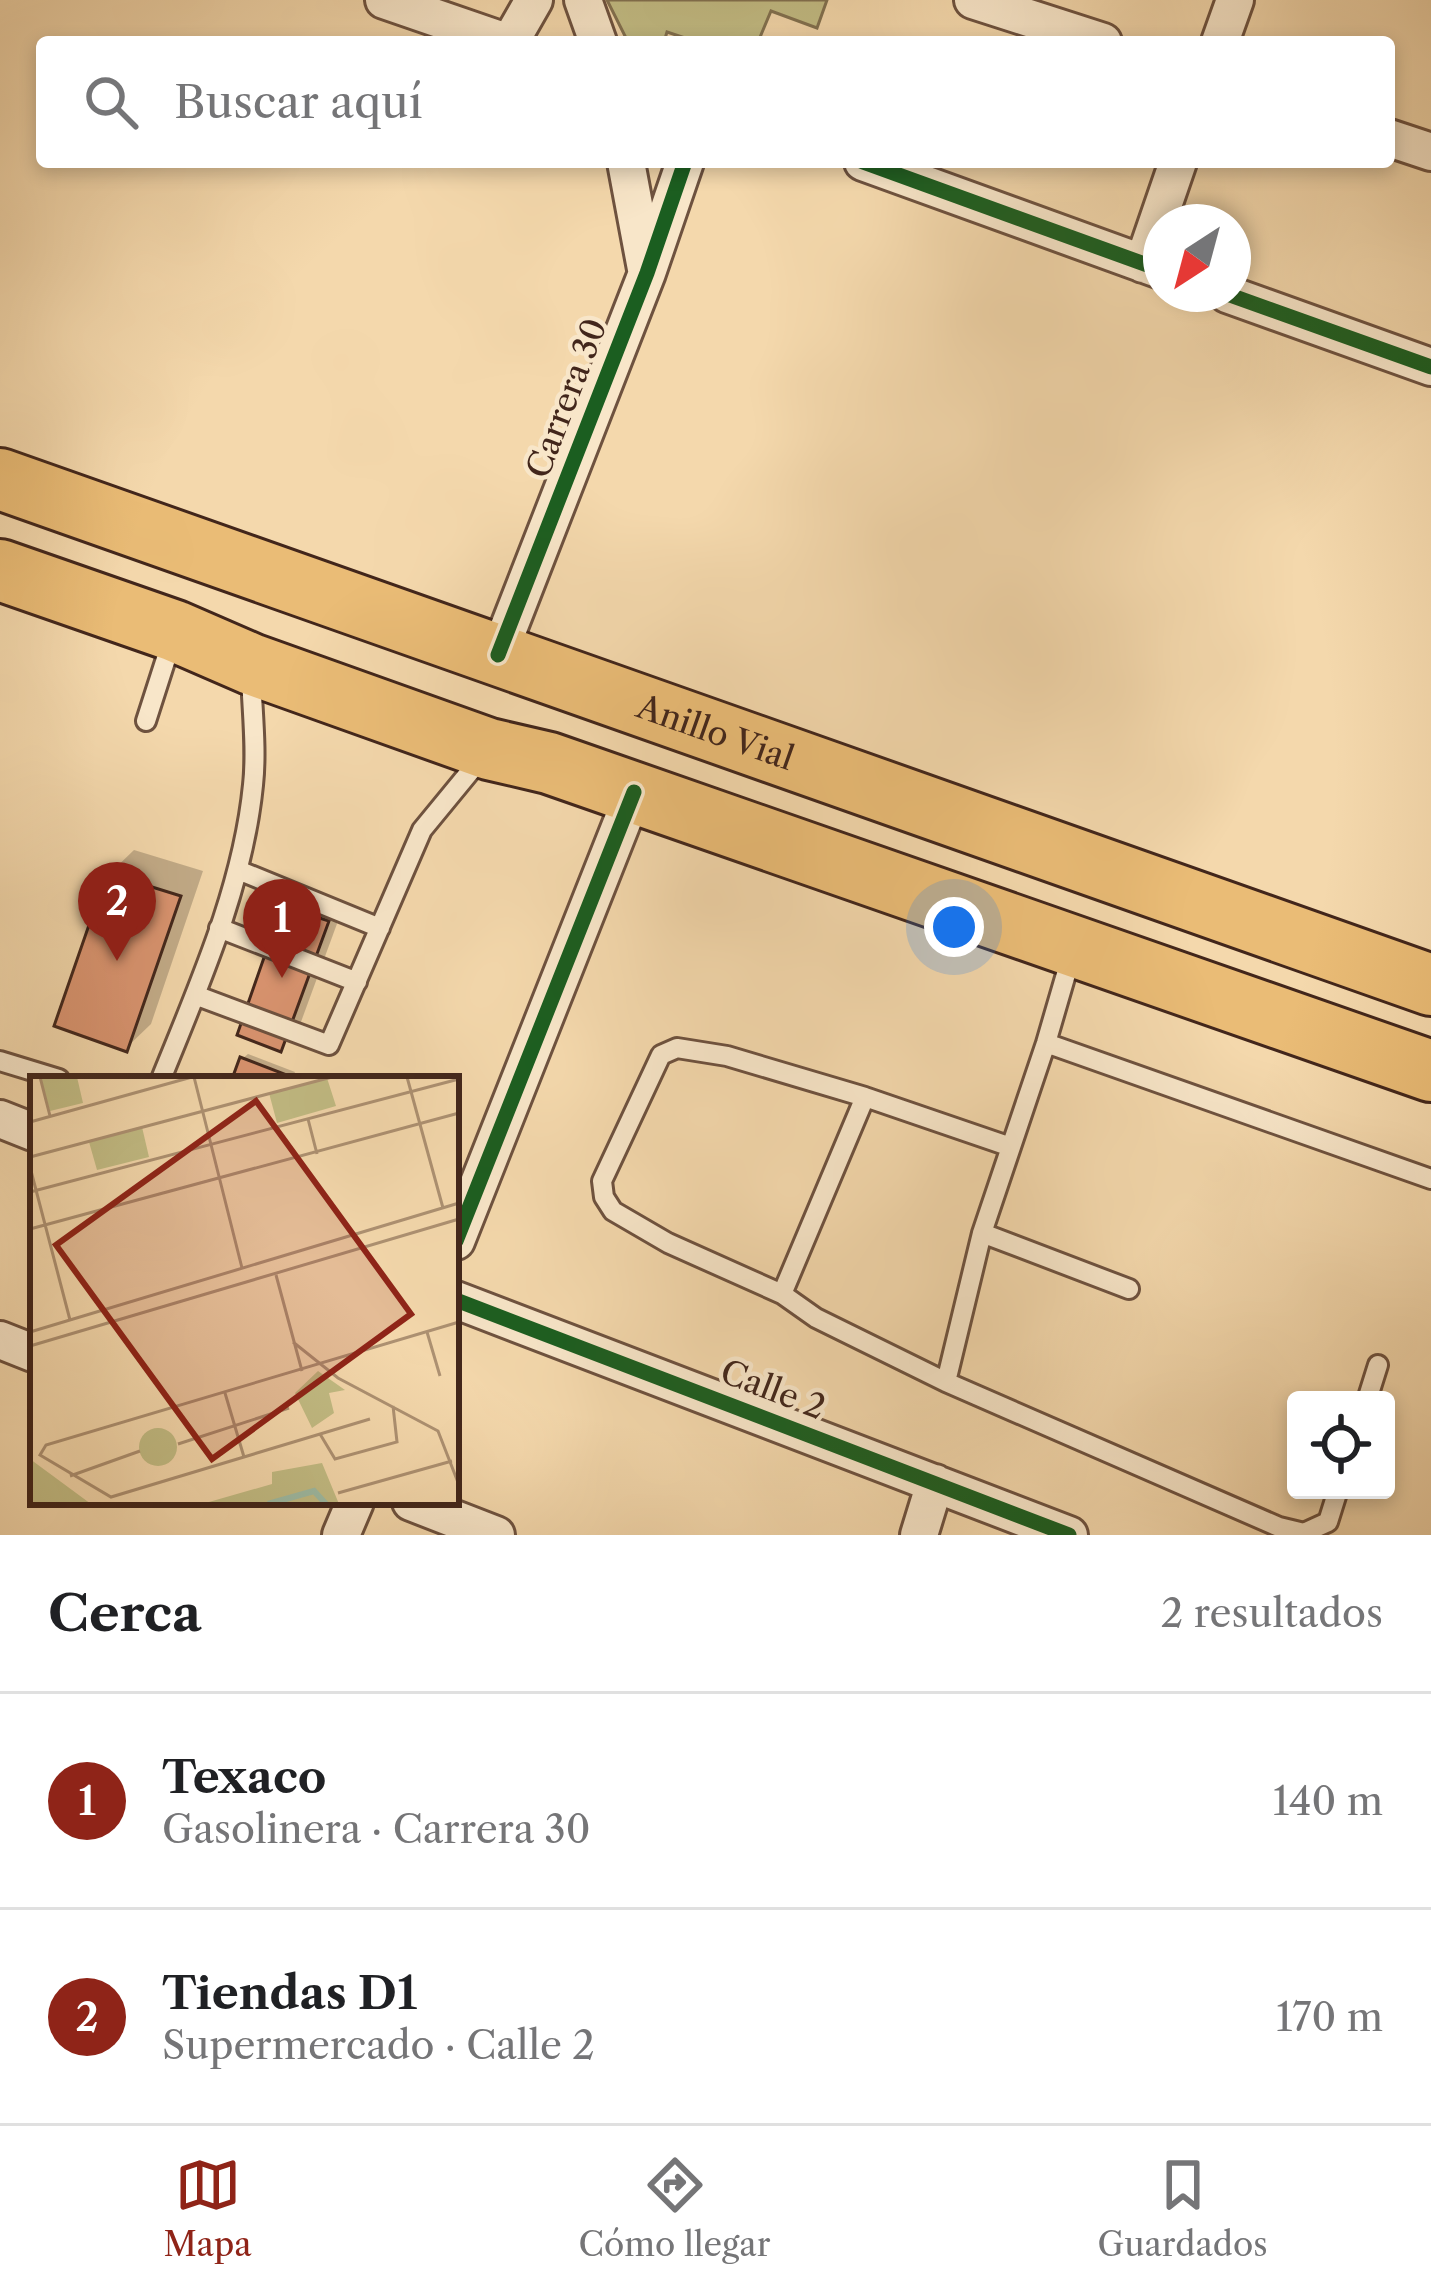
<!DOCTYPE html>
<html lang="es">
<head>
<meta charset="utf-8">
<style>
	:root { --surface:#fff; --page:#f2f2f2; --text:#202124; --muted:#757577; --line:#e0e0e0; --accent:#8f2418 }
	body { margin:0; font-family:"Libre Caslon Text",serif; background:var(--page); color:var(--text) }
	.controls { position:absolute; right:36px; bottom:36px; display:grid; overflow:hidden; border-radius:12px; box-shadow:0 6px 18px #0003 }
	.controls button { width:108px; height:108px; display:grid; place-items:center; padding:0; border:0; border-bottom:3px solid var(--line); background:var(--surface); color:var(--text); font:60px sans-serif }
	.compass { position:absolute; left:1143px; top:204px; width:108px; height:108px; border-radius:50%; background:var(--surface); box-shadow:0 6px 18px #0003; rotate:216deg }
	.you { position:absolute; left:954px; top:927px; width:42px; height:42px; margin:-30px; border:9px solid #fff; border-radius:50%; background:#1a73e8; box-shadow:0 0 0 18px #1a73e833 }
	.badge { display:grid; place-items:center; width:78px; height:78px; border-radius:50%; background:var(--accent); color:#fff; font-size:39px; font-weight:700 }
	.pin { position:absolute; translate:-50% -99px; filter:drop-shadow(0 3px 6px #0008) }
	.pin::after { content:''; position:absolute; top:63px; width:42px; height:36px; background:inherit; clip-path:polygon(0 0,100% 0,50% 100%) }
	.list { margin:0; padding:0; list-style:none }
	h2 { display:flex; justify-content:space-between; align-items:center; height:156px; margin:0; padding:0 48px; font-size:51px }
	h2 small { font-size:39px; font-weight:400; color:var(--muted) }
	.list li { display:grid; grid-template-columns:78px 1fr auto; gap:36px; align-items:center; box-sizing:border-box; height:216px; padding:0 48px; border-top:3px solid var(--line) }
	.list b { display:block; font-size:45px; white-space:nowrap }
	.list p { margin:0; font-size:39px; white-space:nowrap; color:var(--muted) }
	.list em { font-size:39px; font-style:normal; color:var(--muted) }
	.icon { flex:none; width:66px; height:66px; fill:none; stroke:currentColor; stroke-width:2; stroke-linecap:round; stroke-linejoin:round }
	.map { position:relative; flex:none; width:1431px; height:1535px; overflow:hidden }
	.search { position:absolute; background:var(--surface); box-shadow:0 6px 18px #0003; left:36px; right:36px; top:36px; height:132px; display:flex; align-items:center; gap:30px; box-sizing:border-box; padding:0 42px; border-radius:12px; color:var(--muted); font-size:45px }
	.sheet { height:588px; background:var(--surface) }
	nav { display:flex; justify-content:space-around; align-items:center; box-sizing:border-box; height:168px; border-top:3px solid var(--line); background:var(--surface); font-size:33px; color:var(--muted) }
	nav a { display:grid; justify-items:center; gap:6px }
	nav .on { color:var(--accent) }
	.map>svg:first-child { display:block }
	.green { fill:#c2bc84; stroke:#827150; stroke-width:3 }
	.shadow { fill:#0003 }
	.building { fill:#da9470; stroke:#42261b; stroke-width:3 }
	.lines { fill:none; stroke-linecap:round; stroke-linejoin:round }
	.service-casing { stroke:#6e523f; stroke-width:24 }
	.minor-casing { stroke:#6e523f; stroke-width:42 }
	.trunk-casing { stroke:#42261b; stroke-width:66 }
	.service { stroke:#f8e6c9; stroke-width:18 }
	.minor { stroke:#f8e6c9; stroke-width:36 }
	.trunk { stroke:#eabc76; stroke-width:60 }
	.cycleway-casing { stroke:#f8e6c9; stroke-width:22 }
	.cycleway { stroke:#1b5e20; stroke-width:15 }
	.labels { text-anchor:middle; stroke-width:9; stroke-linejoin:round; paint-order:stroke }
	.street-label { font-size:33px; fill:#42261b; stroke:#f8e6c9 }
	.inset-river { fill:none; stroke:#9dbba4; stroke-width:6 }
	.inset-road { fill:none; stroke:#ad9172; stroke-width:3 }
	.view { fill:#8f2418; fill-opacity:0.15; stroke:#8f2418; stroke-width:6 }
	.inset-edge { fill:none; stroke:#42261b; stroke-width:6 }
</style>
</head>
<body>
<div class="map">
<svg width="1431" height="1535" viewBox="0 0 1431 1535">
	<rect width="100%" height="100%" fill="#f4d8ac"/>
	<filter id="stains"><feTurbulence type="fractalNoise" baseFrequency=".00167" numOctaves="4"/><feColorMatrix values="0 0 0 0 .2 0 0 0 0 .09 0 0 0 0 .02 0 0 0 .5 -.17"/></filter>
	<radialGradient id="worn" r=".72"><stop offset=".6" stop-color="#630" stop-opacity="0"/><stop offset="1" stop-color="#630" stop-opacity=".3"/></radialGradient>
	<path class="green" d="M 607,0 L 827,0 L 817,28 L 771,11 L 758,42 L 697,42 L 667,32 L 664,42 L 628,42 Z"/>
	<path class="shadow" d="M 134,850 L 203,871 L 151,1024 L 126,1048 L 109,874 Z
		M 303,889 L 345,902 L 298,1030 L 280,1048 L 285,908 Z
		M 248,1054 L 295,1072 L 292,1079 L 236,1079 L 242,1059 Z"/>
	<path class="building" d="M 107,873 L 181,896 L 127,1052 L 54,1026 Z
		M 282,906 L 329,921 L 281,1052 L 237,1035 Z
		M 240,1057 L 292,1077 L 291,1079 L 232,1079 Z"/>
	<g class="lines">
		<g class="service-casing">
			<path id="service" d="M 146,721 L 172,640
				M 238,870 L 380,928
				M 219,928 L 357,982
				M 1071,957 L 1046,1043 L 982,1233 L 946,1382 L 1279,1527 L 1304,1533 L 1328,1522 L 1338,1490
				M 195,995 L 329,1045 L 422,830 L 482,757
				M 1046,1043 L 1431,1179
				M 0,1061 L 59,1079
				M 161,1079 C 199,985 243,887 253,785 C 257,749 252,710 251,673
				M 865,1097 L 782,1294 L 816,1318 L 946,1382
				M 982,1233 L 1129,1289
				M 782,1294 L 668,1243 L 613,1211 L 604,1197 L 602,1181 L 661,1055 L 677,1048 L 727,1056 L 865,1097 L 1011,1147
				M 1367,1400 L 1378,1365"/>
		</g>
		<g class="minor-casing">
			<path id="minor" d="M 384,0 L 506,42
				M 583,0 L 598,42
				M 973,0 L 1103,42
				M 510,42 L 534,0
				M 1220,42 L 1235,0
				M 1389,138 L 1431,152
				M 626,162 L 646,269
				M 863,162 L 1161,270
				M 1143,264 L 1178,162
				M 1227,294 L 1431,367
				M 498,655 L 647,273 L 685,162
				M 0,1119 L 33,1132
				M 456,1241 L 634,792
				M 456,1300 L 1069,1535
				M 0,1340 L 33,1353
				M 411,1502 L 496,1535
				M 341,1535 L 355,1502
				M 919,1535 L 935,1483"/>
		</g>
		<g class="trunk-casing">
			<g id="trunk">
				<path id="s1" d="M 0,479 L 1431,985"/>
				<path d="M 0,570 L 175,631 L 251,664 L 489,749 L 549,763 L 1431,1071"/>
			</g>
		</g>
		<use href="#service" class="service"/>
		<use href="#minor" class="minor"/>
		<use href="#trunk" class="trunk"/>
		<g class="cycleway-casing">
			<path id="cycleway" d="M 863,162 L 1161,270
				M 1227,294 L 1431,367
				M 498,655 L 647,273 L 685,162
				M 456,1241 L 634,792
				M 456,1300 L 1069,1535"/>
		</g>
		<use href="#cycleway" class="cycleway"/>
	</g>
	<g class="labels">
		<g class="street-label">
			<text transform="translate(566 398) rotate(-69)" y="12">Carrera 30</text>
			<text dy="12" stroke="none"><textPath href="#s1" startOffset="759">Anillo Vial</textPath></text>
			<text transform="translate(773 1389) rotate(21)" y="12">Calle 2</text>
		</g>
	</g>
	<g transform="translate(30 1076)">
		<rect width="429" height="429" fill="#f4d8ac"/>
		<path d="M 10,1 L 47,1 L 53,27 L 20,35 ZM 297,2 L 306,30 L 247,47 L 239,17 ZM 112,51 L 119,81 L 67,94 L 59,66 ZM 288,295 L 315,314 L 299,317 L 304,337 L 282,352 L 265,317 ZM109 371a19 19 0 1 1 38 0a19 19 0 1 1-38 0ZM 0,383 L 61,428 L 0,428 ZM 292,387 L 309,428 L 172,428 L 242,408 L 242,396 Z" fill="#c2bc84"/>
		<path class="inset-river" d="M 238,428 L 284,415 L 296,428"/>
		<path class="inset-road" d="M 10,1 L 20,40M 164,1 L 212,192M 377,1 L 413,132M 278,43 L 287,78M 0,46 L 162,1M 0,81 L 302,1M 0,91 L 40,244M 0,116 L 429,3M 0,153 L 429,37M 246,199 L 272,295M 0,256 L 429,127M 397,256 L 410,300M 263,266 L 308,302 L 408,355 L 429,409M 0,270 L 429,143M 195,317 L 214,381M 340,343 L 81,421 L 10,379 L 16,369 L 429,246M 290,358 L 305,383 L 367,366 L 363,330M 148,368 L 259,332M 40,400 L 110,375M 308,417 L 422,385"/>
		<path class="view" d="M 226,25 L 381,238 L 182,383 L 26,169 Z"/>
		<rect width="429" height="429" class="inset-edge"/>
	</g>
	<rect width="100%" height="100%" filter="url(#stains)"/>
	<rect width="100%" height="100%" fill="url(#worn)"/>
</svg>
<div class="controls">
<button><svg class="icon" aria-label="locate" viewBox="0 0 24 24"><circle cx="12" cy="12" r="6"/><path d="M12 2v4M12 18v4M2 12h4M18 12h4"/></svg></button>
</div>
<svg class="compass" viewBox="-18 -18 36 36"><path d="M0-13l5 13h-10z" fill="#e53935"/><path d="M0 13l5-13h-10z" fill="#757577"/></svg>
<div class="you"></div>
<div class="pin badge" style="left:282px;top:978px">1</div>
<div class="pin badge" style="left:117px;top:961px">2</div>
<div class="search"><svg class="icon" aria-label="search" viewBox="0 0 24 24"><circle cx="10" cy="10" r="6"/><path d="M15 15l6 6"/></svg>Buscar aquí</div>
</div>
<section class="sheet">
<h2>Cerca<small>2 resultados</small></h2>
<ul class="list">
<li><span class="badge">1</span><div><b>Texaco</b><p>Gasolinera · Carrera 30</p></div><em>140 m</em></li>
<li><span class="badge">2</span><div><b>Tiendas D1</b><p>Supermercado · Calle 2</p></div><em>170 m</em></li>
</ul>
</section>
<nav>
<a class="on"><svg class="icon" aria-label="map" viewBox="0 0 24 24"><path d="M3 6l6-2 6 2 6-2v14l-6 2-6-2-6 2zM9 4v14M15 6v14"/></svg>Mapa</a>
<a><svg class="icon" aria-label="directions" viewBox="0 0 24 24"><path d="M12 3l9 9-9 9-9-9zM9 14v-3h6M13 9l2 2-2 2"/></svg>Cómo llegar</a>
<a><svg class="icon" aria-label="saved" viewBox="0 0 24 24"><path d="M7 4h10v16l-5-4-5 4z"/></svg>Guardados</a>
</nav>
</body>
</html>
